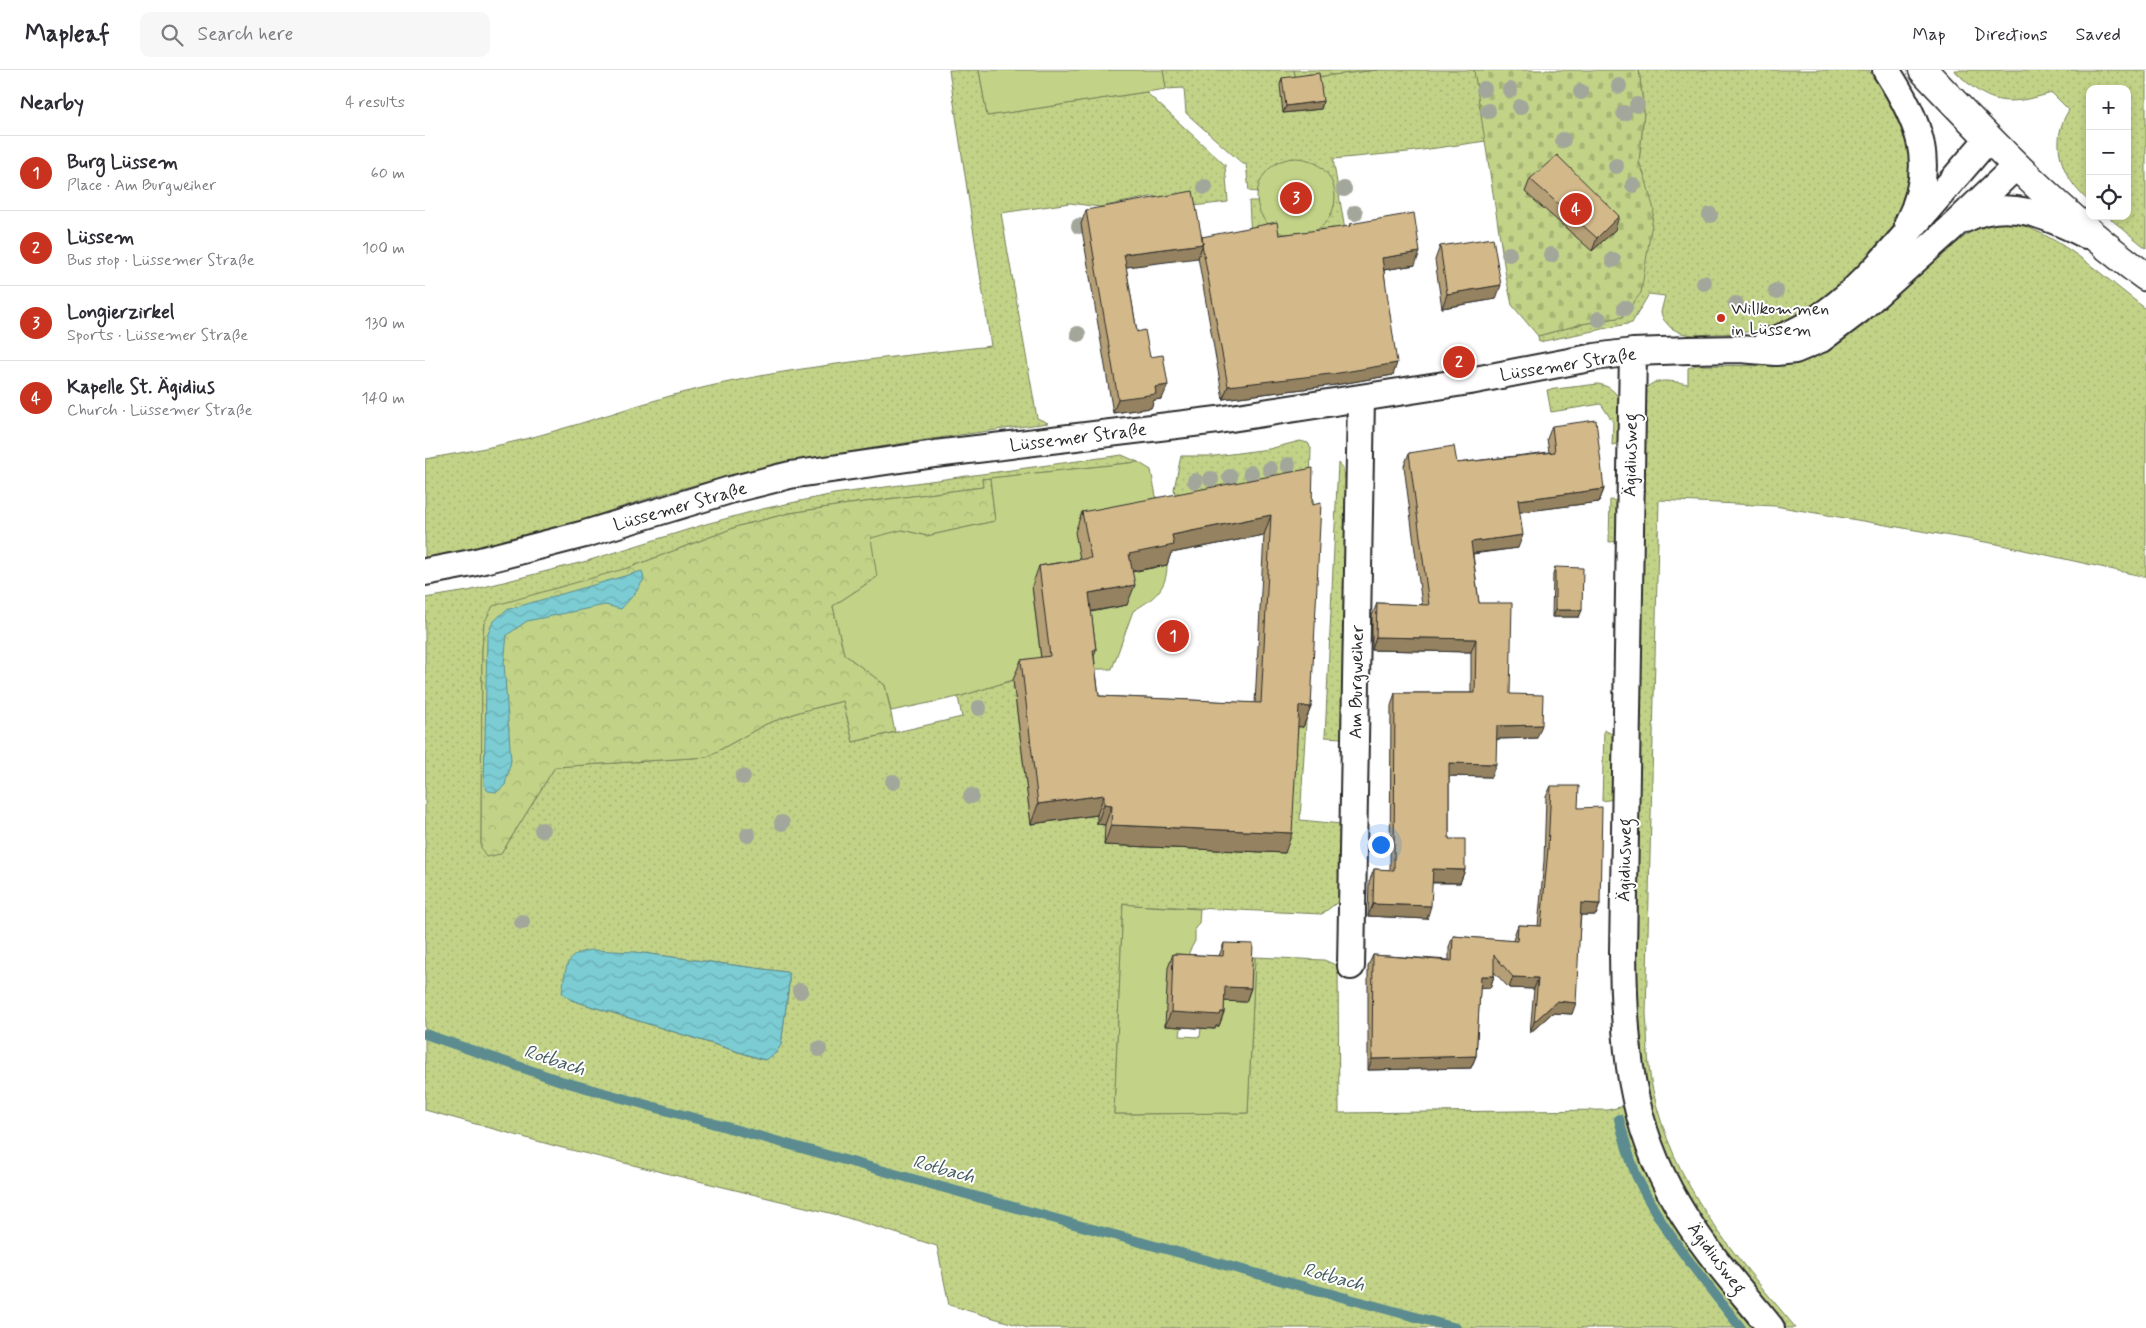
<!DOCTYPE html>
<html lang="en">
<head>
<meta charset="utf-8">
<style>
	:root { --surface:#fff; --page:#f7f7f7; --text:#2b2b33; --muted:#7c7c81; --line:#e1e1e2; --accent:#c8321e }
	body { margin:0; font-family:Mynerve,sans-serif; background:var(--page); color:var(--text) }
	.controls { position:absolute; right:15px; top:15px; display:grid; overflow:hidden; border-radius:10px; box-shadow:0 2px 8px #0003 }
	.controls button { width:45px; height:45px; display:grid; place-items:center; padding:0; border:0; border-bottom:1px solid var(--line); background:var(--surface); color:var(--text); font:25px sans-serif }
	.you { position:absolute; left:955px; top:774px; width:18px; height:18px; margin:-12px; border:4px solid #fff; border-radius:50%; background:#1a73e8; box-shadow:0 0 0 8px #1a73e833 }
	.badge { display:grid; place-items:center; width:32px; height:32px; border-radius:50%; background:var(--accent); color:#fff; font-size:16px; font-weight:700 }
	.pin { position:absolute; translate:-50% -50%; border:2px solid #fff; box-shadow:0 1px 5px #0006 }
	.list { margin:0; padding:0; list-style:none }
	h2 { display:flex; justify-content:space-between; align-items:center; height:65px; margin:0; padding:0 20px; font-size:21px }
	h2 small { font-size:16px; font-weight:400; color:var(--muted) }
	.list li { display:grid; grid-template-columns:32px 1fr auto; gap:15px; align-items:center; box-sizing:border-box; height:75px; padding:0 20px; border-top:1px solid var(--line) }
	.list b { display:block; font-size:19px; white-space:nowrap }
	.list p { margin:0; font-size:16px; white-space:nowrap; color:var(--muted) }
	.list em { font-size:16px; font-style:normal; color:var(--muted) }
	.icon { flex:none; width:28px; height:28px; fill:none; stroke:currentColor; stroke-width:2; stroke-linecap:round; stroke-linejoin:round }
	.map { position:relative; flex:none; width:1721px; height:1258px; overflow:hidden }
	header { display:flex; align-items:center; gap:30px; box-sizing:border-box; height:70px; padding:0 25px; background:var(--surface); border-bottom:1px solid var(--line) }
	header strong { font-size:24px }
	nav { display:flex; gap:28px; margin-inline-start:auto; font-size:18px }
	.search { width:350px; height:45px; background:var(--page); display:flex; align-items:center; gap:12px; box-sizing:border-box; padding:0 18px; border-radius:10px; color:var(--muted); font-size:19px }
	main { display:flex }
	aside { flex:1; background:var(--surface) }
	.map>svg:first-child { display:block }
	.grass { fill:url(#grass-dots); stroke:#767f59; fill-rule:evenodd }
	.forest { fill:url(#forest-crowns); stroke:#767f59 }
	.cemetery { fill:url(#cemetery-stones); stroke:#767f59 }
	.green { fill:#c2d387; stroke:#767f59 }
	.water { fill:url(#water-waves); stroke:#5b8c90 }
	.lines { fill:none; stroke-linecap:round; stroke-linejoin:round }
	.stream { stroke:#5b8c90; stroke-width:10 }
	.minor-casing { stroke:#2b2b2b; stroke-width:30 }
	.tertiary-casing { stroke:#2b2b2b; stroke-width:31 }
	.minor { stroke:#fff; stroke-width:26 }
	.tertiary { stroke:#fff; stroke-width:28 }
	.tree { fill:#a3a69a }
	.wall { fill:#b59f76; stroke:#2b2b2b; fill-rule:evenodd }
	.shaded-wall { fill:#948260; stroke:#2b2b2b }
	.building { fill:#d3b989; stroke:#2b2b2b; fill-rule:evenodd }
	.poi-dot { fill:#c8321e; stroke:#fff; stroke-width:2 }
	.labels { text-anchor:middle; stroke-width:4; stroke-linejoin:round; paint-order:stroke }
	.poi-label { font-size:18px; fill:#2b2b2b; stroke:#fff; text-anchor:start }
	.street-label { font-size:18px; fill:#2b2b2b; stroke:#fff }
	.water-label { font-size:19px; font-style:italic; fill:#435b5d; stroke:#fff }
</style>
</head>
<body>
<header>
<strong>Mapleaf</strong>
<div class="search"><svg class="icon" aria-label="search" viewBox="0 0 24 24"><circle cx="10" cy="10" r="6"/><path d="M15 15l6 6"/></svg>Search here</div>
<nav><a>Map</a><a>Directions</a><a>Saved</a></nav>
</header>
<main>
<aside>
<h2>Nearby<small>4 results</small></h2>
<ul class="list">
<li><span class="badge">1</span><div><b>Burg Lüssem</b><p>Place · Am Burgweiher</p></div><em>60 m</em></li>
<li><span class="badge">2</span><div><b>Lüssem</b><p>Bus stop · Lüssemer Straße</p></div><em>100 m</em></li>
<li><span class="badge">3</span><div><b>Longierzirkel</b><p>Sports · Lüssemer Straße</p></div><em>130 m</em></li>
<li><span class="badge">4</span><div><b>Kapelle St. Ägidius</b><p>Church · Lüssemer Straße</p></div><em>140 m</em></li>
</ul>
</aside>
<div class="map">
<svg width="1721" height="1258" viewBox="0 0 1721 1258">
	<defs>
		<pattern id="grass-dots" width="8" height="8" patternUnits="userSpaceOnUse" patternTransform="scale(1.25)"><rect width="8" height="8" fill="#c2d387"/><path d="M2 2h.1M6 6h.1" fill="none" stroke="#a7b575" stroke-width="1.8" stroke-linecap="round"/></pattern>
		<pattern id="forest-crowns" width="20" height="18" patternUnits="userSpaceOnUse" patternTransform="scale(1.25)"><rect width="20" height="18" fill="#c2d387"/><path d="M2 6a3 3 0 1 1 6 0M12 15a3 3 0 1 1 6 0" fill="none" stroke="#a7b575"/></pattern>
		<pattern id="cemetery-stones" width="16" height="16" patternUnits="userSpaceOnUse" patternTransform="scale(1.25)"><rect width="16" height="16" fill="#c2d387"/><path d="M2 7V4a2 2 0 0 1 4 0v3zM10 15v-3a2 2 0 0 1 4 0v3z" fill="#a7b575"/></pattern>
		<pattern id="water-waves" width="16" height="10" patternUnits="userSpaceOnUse" patternTransform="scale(1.25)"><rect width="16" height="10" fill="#7bccd3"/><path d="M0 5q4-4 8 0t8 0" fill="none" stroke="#6aafb5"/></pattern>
	</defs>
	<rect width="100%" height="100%" fill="#fff"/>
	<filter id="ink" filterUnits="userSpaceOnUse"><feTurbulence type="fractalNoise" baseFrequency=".02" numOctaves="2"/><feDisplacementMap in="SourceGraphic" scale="10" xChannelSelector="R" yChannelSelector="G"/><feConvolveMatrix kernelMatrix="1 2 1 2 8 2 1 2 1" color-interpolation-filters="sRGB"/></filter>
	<g filter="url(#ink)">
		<path class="grass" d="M 524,0 L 554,0 L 562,46 L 721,22 L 800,95 L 803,132 L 733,140 L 730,126 L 675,137 L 645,133 L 576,143 L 612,348 L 623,353 C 503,369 383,385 266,416 C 177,440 92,478 0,489 L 0,389 C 42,382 85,374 126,362 C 166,351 205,337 245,326 C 349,298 459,288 566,276 Z
			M 738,0 L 869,0 L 871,9 L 952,0 L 1049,0 L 1061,71 L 983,82 L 908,89 L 921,166 L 826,169 L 824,131 L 833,131 C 836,152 853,163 873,166 L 909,137 C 911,118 906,107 892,94 L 837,109 L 832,122 L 824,121 L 821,94 L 818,94 L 761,43 L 759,18 L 741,19 Z
			M 1214,0 L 1444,0 L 1472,45 L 1479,61 L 1488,98 L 1476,150 L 1438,197 L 1383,242 L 1351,256 L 1316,263 L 1268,265 L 1256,263 L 1246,258 L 1238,249 L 1236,242 L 1240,226 L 1224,224 L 1207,253 L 1114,272 L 1113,266 L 1157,254 L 1197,247 L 1220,107 L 1214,92 L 1219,42 Z
			M 1529,0 L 1721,0 L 1721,178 L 1682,146 L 1702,146 L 1702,19 L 1665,19 L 1665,132 C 1637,109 1623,72 1644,40 L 1627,23 C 1581,36 1564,36 1529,0 Z
			M 1584,151 C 1637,165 1678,207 1721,239 L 1721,507 L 1572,474 L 1350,436 L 1234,430 L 1221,944 C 1223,968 1222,993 1227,1016 C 1247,1115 1308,1183 1371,1258 L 1358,1258 L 1294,1183 L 1236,1083 L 1206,953 L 1217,324 C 1226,306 1246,311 1263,314 L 1263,298 L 1271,295 L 1348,296 L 1366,291 L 1482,212 L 1548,160 L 1562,154 Z
			M 1173,314 C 1203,319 1197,350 1195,373 L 1187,375 L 1188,352 L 1176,334 L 1126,342 L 1122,320 Z
			M 875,371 L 883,373 L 886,378 L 885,416 L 893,455 L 875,750 L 916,754 L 914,831 L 897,844 L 707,835 L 698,833 L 689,1044 L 823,1043 L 830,887 L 899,890 L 913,896 L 914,1043 L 1183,1040 L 1203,1035 L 1336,1258 L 603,1258 L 524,1235 L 512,1176 L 413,1145 L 134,1077 L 0,1040 L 0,528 L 43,521 L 162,491 L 281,454 L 337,439 L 409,424 L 697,385 L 713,392 L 557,409 L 558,417 L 424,434 L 365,443 L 314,456 L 59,553 L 57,580 L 56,777 L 76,784 L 130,697 L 282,687 L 341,654 L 374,642 L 418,631 L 428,672 L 537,647 L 533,627 L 588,610 L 606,754 L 672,745 L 672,754 L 680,755 L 866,656 L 878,657 L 889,453 L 754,443 L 749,419 L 756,386 L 790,386 L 844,379 ZM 210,882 L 361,902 L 364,905 L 364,914 L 356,975 L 339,990 L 146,930 Z
			M 913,393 L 918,399 L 921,411 L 916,668 L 900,667 Z
			M 1185,430 L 1193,431 L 1196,471 L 1184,472 Z
			M 1179,660 L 1189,665 L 1190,729 L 1177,731 Z"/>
		<path class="forest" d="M 565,408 L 570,451 L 502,466 L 477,460 L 452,507 L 408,536 L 419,584 L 460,615 L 470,662 L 428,672 L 418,631 L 374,642 L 341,654 L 282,687 L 130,697 L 76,784 L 61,787 L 56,777 L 57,580 L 59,553 L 68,536 L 206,497 L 314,456 L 365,443 L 424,434 L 558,417 L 557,409 Z"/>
		<path class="cemetery" d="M 869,0 L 952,0 L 871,9 Z
			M 1049,0 L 1214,0 L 1219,42 L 1214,92 L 1220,107 L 1229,140 L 1216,223 L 1197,247 L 1157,254 L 1113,266 L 1087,235 L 1081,207 Z"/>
		<path class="green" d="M 554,0 L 738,0 L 741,19 L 562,46 Z
			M832 127a39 39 0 1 1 78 0a39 39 0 1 1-78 0Z
			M 713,392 L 726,400 L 735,447 L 697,503 L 742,495 C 742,520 728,529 708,541 L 687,599 L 664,599 L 607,516 L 618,606 L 588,610 L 533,627 L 466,641 L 460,615 L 419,584 L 408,536 L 452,507 L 446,468 L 477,460 L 502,466 L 570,451 L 565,408 Z
			M 698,833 L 707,835 L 775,839 L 774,854 L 770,858 L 770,871 L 764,882 L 764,899 L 755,966 L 775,967 L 776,958 L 794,956 L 795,931 L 823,888 L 830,887 L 823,1043 L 689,1044 Z"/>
		<path class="water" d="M 217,501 L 219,509 L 211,522 L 196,539 L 180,535 L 102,551 L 82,565 L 79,593 L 86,691 L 80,715 L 72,722 L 63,721 L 59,716 L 62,566 L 68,552 L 81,540 Z
			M 167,880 L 210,882 L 361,902 L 364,904 L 364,914 L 356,975 L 351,983 L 340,990 L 146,930 L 137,923 C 141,898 139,883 167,880 Z"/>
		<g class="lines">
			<path class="stream" d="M 0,964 L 136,1011 L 649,1154 L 1031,1258
				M 1194,1049 C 1199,1069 1204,1088 1212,1107 C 1237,1162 1279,1210 1316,1258"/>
			<g class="minor-casing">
				<path id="minor" d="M 1461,0 C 1494,51 1513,94 1483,153
					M 1540,149 C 1582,127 1623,146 1661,165
					M 1342,272 C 1406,255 1454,195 1496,147 C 1518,121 1541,95 1563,69
					M 1208,282 L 1198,882 C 1199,975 1204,1052 1252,1134 C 1278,1179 1314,1218 1346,1258
					M 0,502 L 47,493 L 160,464 L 305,420 L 365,405 L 510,384 L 793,350 L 1045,311 L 1170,287 L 1208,282 L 1264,280 L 1315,279 L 1351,282 L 1370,280 L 1396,269 L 1433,241 L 1525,159 L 1591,96
					M 926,896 L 936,328"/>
			</g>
			<g class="tertiary-casing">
				<path id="tertiary" d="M 1498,0 C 1568,74 1639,147 1721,207"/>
			</g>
			<use href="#minor" class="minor"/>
			<use href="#tertiary" class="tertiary"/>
		</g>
		<g class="tree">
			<circle cx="1194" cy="16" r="8"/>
			<circle cx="1059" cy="19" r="8"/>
			<circle cx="1085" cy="20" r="8"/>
			<circle cx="1156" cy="22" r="8"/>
			<circle cx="1212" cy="35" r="8"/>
			<circle cx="1095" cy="37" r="8"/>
			<circle cx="1063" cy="41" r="8"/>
			<circle cx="1199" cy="43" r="8"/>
			<circle cx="1138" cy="70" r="8"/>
			<circle cx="1191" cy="96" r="8"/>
			<circle cx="1208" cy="115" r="8"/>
			<circle cx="780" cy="117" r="8"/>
			<circle cx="919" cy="119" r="8"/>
			<circle cx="930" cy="143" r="8"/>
			<circle cx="1285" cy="145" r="8"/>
			<circle cx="654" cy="156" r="8"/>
			<circle cx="1084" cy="184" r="8"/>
			<circle cx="1126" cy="185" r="8"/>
			<circle cx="1188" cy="190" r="8"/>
			<circle cx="1279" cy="213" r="8"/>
			<circle cx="1351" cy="221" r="8"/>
			<circle cx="1311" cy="234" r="8"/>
			<circle cx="1200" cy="238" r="8"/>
			<circle cx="1174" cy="249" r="8"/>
			<circle cx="653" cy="264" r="8"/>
			<circle cx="863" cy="395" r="8"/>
			<circle cx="845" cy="399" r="8"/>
			<circle cx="826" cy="403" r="8"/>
			<circle cx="805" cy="407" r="8"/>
			<circle cx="786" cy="409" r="8"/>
			<circle cx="770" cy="411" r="8"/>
			<circle cx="554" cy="638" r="8"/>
			<circle cx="318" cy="707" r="8"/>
			<circle cx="468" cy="712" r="8"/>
			<circle cx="546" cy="726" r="8"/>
			<circle cx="357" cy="753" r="8"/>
			<circle cx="117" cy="760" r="8"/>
			<circle cx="323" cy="765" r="8"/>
			<circle cx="97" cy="852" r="8"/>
			<circle cx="375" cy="921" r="8"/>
			<circle cx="394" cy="979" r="8"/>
		</g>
		<path class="wall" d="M 857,8 L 898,31 L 896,39 L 858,43 L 855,15 Z
			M 1105,109 L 1190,160 L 1167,181 L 1100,122 Z
			M 661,140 L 777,167 L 854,165 L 924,157 L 925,154 L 990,195 L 959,200 L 968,305 L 910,315 L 798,329 L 773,187 L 701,197 L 712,262 L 725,287 L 737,329 L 729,330 L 726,338 L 688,343 L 656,154 Z
			M 1015,176 L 1071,229 L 1017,238 L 1010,190 Z
			M 1127,356 L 1179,419 L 1174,432 L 1094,442 L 1093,478 L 1048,484 L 1054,533 L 1085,624 L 1112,668 L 1072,669 L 1066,707 L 1024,706 L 1024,769 L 1040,800 L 1035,813 L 1007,813 L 1002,849 L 943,846 L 944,812 L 949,799 L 965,800 L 966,636 L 970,623 L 1046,623 L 1046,582 L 947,580 L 947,546 L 952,533 L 997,535 L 979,396 L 984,383 L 1032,393 L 1124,382 L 1122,369 Z
			M 887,435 L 886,637 L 878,657 L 873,656 L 860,783 L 679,775 L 680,755 L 672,754 L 672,745 L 606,754 L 588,610 L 596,590 L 616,588 L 607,516 L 614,496 L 655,489 L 650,462 L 657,442 ZM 839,465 L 830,633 L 674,626 L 669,586 L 671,580 L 666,542 L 702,535 L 707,502 L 742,495 L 746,483 Z
			M 1130,497 L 1157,540 L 1154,547 L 1127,547 L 1128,504 Z
			M 1126,716 L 1153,738 L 1175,834 L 1171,845 L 1156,845 L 1147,944 L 1127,943 L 1105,963 L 1109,919 L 1084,918 L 1069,902 L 1069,906 L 1065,918 L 1055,917 L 1051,986 L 1046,998 L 943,1000 L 943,896 L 948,885 L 1024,890 L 1024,877 L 1028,866 L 1088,871 L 1089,866 L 1093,855 L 1113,856 L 1119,791 L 1121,727 Z
			M 799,873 L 826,918 L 821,932 L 799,931 L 799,942 L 794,956 L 791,956 L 790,959 L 740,956 L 743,898 L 748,884 L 794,886 Z"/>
		<path class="shaded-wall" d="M 898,31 L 896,39 L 858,43 L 861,36 Z
			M 1194,146 L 1190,160 L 1167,181 L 1172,168 Z
			M 778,174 L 773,188 L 694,198 L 699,184 Z
			M 995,182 L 990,195 L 952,201 L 957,188 Z
			M 1076,215 L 1071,229 L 1017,238 L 1022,224 Z
			M 972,293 L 968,305 L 910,315 L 798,329 L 803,316 Z
			M 743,315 L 737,329 L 729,330 L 726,338 L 688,343 L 693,329 L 730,317 Z
			M 1179,419 L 1174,432 L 1088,443 L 1093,430 Z
			M 846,445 L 839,465 L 746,483 L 742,495 L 697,503 L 704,484 L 747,465 Z
			M 1098,465 L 1093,478 L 1041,484 L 1046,472 Z
			M 710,515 L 702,535 L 657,543 L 664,523 Z
			M 1130,540 L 1157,540 L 1154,547 L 1127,547 Z
			M 951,567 L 1051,569 L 1046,582 L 947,580 Z
			M 874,636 L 886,637 L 878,657 L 866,656 Z
			M 1117,655 L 1112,668 L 1068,669 L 1072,656 Z
			M 1024,693 L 1071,694 L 1066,707 L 1019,706 Z
			M 679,725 L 672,745 L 606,754 L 613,734 Z
			M 679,734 L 687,735 L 680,755 L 672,754 Z
			M 686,755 L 867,763 L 860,783 L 679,775 Z
			M 1008,799 L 1040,800 L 1035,813 L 1003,812 Z
			M 1156,833 L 1175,834 L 1171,845 L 1152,845 Z
			M 948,834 L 1006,836 L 1002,849 L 943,846 Z
			M 1056,906 L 1069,906 L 1065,918 L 1051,917 Z
			M 1088,907 L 1113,908 L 1109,919 L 1084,918 Z
			M 800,917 L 826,918 L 821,932 L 795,931 Z
			M 1132,931 L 1151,933 L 1147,944 L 1127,943 L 1105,963 L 1109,952 Z
			M 746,942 L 799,942 L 794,956 L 791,956 L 790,959 L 740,956 Z
			M 1051,986 L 1046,998 L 943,1000 L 947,989 Z"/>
		<path class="building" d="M 894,3 L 898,31 L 861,36 L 857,8 Z
			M 1132,85 L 1194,146 L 1172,168 L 1105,109 Z
			M 768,121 L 778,174 L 699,184 L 712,262 L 720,260 L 725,287 L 738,285 L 743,315 L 730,317 L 731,324 L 693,329 L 661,140 Z
			M 989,143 L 995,182 L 957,188 L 972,293 L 914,303 L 803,316 L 777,174 L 778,174 L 777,167 L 852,152 L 854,165 L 925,156 L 925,154 Z
			M 1068,168 L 1076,215 L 1022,224 L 1015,176 Z
			M 1171,350 L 1179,419 L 1093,430 L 1098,465 L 1046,472 L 1054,533 L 1087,533 L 1085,624 L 1118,625 L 1117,655 L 1072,656 L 1071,694 L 1024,693 L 1024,769 L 1040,769 L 1040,800 L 1008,799 L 1006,836 L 948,834 L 949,799 L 969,800 L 970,623 L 1050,623 L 1051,569 L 951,567 L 952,533 L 1004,535 L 984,383 L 1029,376 L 1032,393 L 1130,382 L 1127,356 Z
			M 888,398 L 887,435 L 896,433 L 886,637 L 874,636 L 867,763 L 686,755 L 687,735 L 679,734 L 679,725 L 613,734 L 596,590 L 625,586 L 614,496 L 666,488 L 657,442 ZM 846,445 L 836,633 L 674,626 L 668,580 L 671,580 L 664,523 L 710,515 L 704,484 L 749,475 L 747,465 Z
			M 1130,497 L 1158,498 L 1157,540 L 1130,540 Z
			M 1126,716 L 1154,716 L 1153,738 L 1177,737 L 1175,834 L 1156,833 L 1151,933 L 1132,931 L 1109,952 L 1113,908 L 1088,907 L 1069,885 L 1069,906 L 1056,906 L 1051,986 L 947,989 L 948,885 L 1027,891 L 1028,866 L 1092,871 L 1093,855 L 1116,856 L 1123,779 Z
			M 799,873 L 828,874 L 826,918 L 800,917 L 799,942 L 796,942 L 795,945 L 746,942 L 748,884 L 798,886 Z"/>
	</g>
	<circle class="poi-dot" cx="1296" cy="248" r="5"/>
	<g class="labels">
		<g class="poi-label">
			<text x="1306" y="244">Willkommen<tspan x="1306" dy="21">in Lüssem</tspan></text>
		</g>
		<g class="street-label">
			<text transform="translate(1143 294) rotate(-9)" y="6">Lüssemer Straße</text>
			<text transform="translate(653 367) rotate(-7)" y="6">Lüssemer Straße</text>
			<text transform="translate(1205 385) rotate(-89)" y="6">Ägidiusweg</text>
			<text transform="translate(255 436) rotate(-16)" y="6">Lüssemer Straße</text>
			<text transform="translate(931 612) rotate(-89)" y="6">Am Burgweiher</text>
			<text transform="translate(1199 790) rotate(-89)" y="6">Ägidiusweg</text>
			<text transform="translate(1292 1188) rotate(53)" y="6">Ägidiusweg</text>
		</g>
		<g class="water-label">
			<text transform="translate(130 989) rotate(18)" y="7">Rotbach</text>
			<text transform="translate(519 1098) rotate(15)" y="7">Rotbach</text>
			<text transform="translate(909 1206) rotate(15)" y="7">Rotbach</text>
		</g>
	</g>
</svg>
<div class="controls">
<button>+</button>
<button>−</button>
<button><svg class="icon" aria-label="locate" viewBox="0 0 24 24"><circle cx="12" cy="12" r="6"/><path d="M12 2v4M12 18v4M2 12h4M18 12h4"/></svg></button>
</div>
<div class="you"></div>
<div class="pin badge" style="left:748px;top:566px">1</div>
<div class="pin badge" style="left:1034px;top:292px">2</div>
<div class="pin badge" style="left:871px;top:128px">3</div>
<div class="pin badge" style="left:1151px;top:139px">4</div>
</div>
</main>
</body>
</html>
